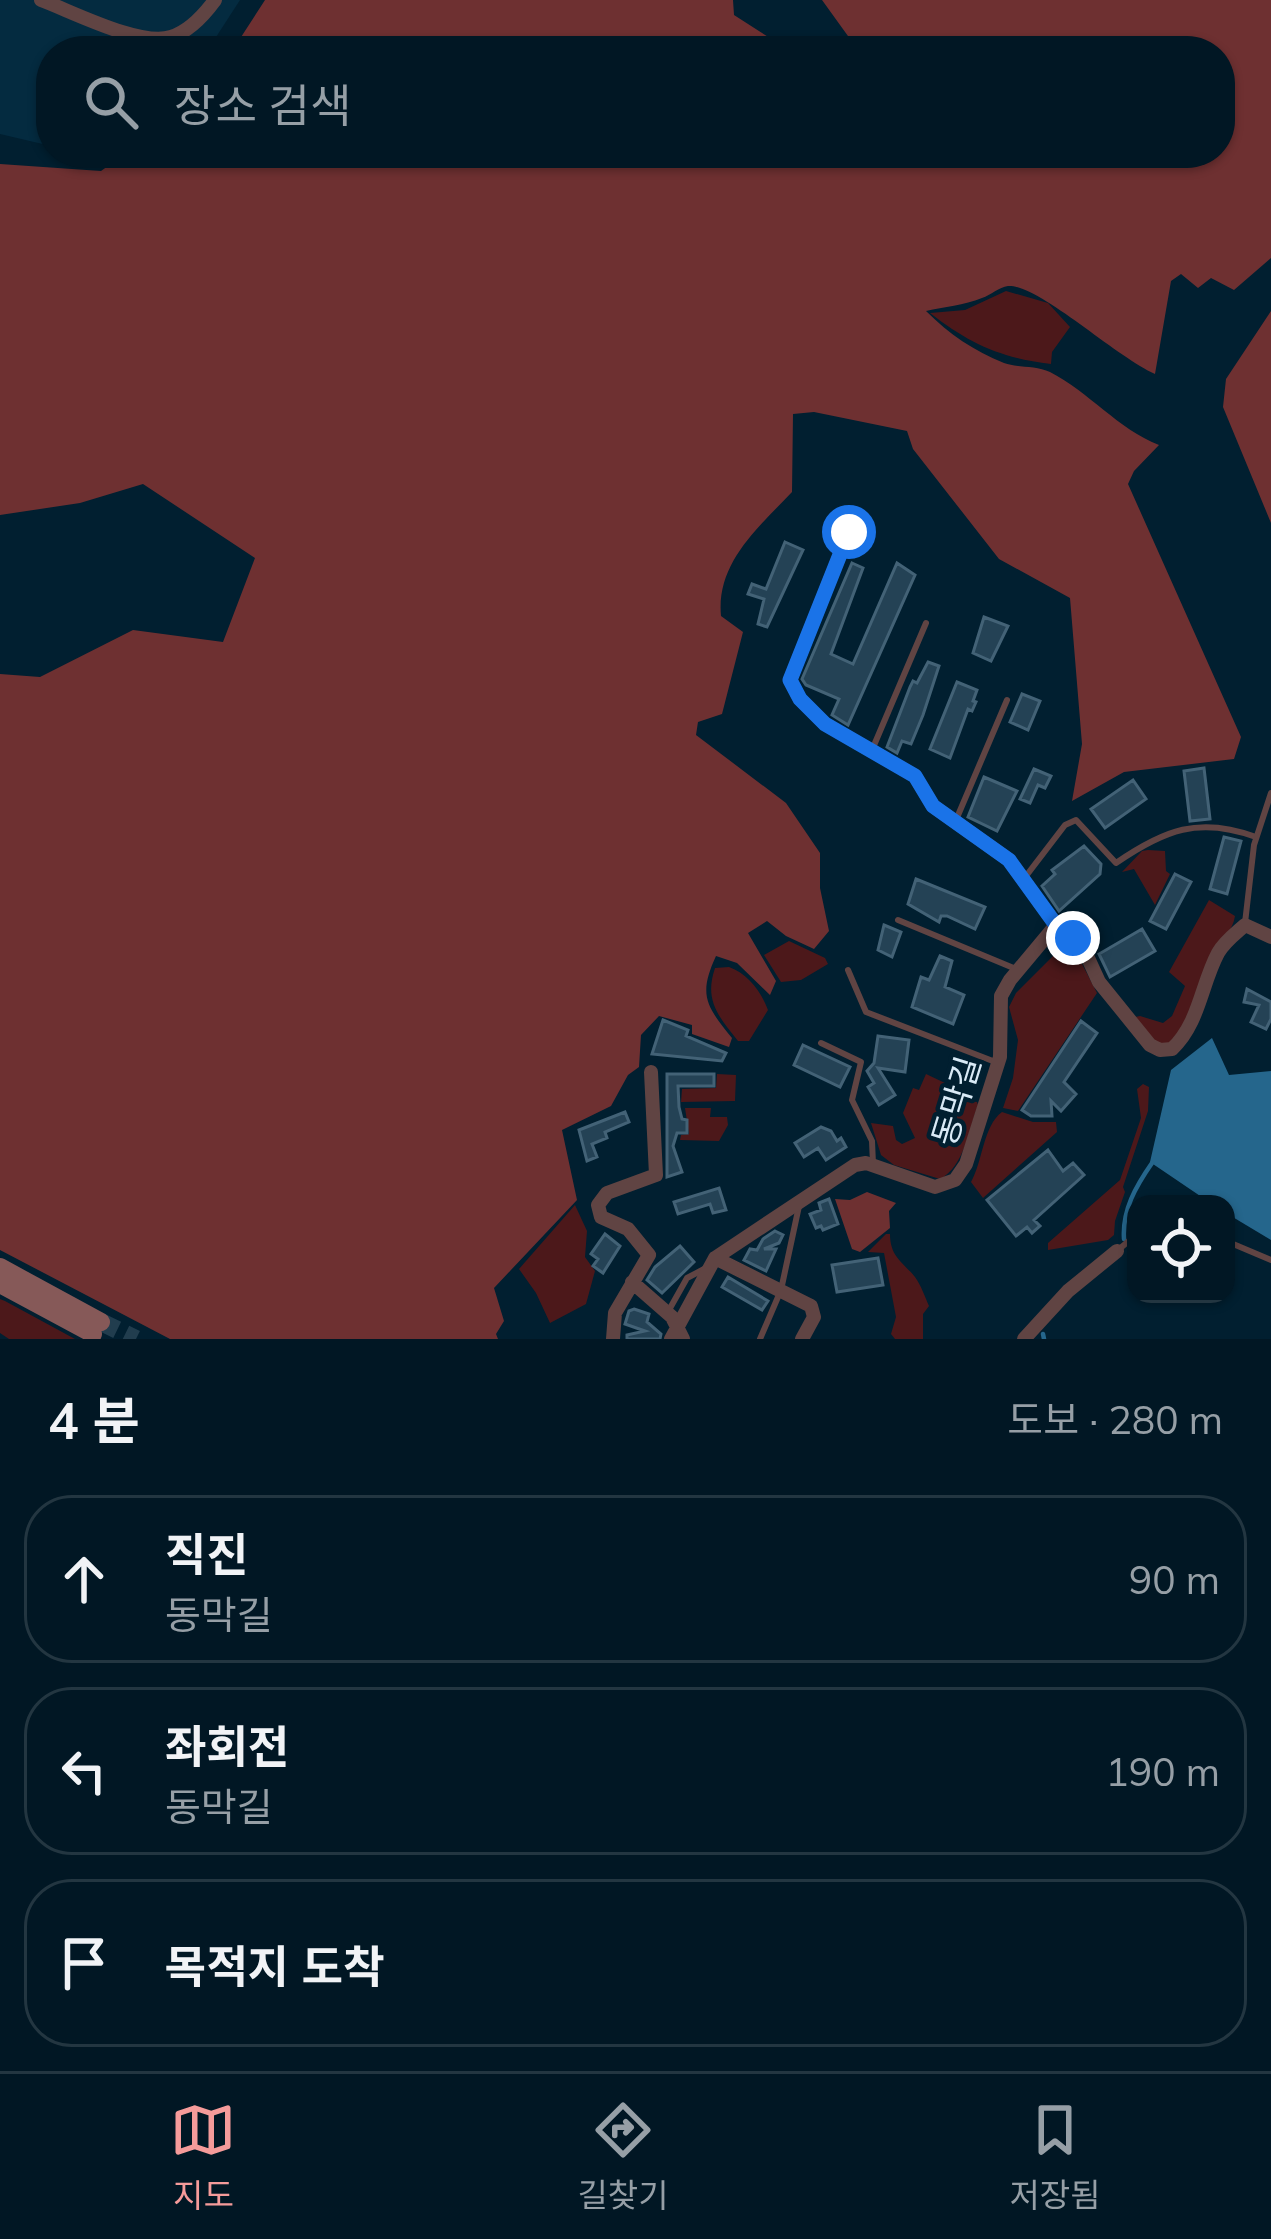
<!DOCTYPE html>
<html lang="ko">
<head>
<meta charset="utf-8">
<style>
	:root { --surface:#011724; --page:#0f2431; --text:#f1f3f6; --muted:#969fa6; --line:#233641; --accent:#f59b9a }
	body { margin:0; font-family:Mulish,"Noto Sans KR",sans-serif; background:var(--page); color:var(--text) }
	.controls { position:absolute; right:36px; bottom:36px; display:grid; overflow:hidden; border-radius:24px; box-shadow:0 3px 9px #0004 }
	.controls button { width:108px; height:108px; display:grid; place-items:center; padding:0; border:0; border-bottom:3px solid var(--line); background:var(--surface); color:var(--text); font:60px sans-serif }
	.stop { position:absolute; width:36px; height:36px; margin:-27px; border:9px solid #1a73e8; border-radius:50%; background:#fff }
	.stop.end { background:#1a73e8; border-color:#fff; box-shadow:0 3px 12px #0008 }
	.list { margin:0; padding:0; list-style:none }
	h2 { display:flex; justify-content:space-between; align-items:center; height:156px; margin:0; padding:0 48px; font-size:51px }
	h2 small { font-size:39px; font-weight:400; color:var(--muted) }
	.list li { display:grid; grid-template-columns:78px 1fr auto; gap:36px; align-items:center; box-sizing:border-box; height:168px; margin:0 24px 24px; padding:0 24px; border:3px solid var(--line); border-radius:48px }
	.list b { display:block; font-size:45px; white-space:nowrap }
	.list p { margin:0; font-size:39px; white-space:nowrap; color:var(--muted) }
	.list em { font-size:39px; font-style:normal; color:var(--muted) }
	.icon { flex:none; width:66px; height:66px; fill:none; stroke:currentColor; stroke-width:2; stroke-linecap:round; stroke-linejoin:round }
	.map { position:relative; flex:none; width:1271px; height:1339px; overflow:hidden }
	.search { position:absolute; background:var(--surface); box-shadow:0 3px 9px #0004; left:36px; right:36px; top:36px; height:132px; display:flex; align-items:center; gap:30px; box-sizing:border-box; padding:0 42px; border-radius:48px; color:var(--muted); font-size:45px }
	.sheet { height:732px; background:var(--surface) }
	nav { display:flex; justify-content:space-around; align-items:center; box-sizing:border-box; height:168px; border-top:3px solid var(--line); background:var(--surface); font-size:33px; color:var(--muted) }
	nav a { display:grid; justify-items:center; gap:6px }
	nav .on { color:var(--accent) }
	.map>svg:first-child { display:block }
	.built { fill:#042b40 }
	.green { fill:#4c181a }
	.forest { fill:#6e3031 }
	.water { fill:#25668c }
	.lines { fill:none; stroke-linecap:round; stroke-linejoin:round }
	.stream { stroke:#25668c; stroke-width:4.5 }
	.building { fill:#244255; stroke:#436276; stroke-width:3 }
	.secondary-tunnel { stroke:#213d4e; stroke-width:18; stroke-dasharray:18 9; stroke-linecap:butt }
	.lane { stroke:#604443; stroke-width:6 }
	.street { stroke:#604443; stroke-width:14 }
	.secondary { stroke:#865958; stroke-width:18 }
	.route { stroke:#1a73e8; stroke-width:15 }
	.labels { text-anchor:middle; stroke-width:9; stroke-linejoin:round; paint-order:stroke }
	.street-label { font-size:33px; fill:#d9eaf6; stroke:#011f30 }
</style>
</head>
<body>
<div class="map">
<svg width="1271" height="1339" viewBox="0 0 1271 1339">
	<rect width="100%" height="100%" fill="#011f30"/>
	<path class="built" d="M 0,0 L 240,0 L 207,51 L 51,51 L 51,146 L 0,134 Z"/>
	<path class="green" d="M 1006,291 L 1048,303 L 1070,327 L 1052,352 L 1051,364 C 1001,358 970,344 930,313 L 965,310 Z
		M 1148,850 L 1165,851 L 1166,871 L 1170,874 L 1155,905 L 1134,869 L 1122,872 L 1142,851 Z
		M 1209,900 L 1235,916 C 1233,930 1223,937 1217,949 C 1199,985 1197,1015 1170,1046 L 1153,1043 L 1130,1018 L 1140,1016 L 1163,1023 L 1172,1016 L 1185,986 L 1169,972 Z
		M 789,941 L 825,958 L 828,964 L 801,980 L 781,982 L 764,955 Z
		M 1065,949 L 1080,960 L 1097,993 L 1018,1111 L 1003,1108 L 1013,1078 L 1018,1040 L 1009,1007 L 1016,993 L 1058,951 Z
		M 729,967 C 748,974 761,991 768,1010 L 749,1041 L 738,1041 C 718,1016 704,1000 715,968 Z
		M 717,1074 L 736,1075 L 735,1101 L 681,1102 L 682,1089 L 716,1088 Z
		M 926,1074 L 945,1083 L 942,1097 L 977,1102 L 978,1105 C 969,1129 964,1167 940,1179 L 894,1165 L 881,1155 L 871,1123 L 893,1126 L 896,1140 L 902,1144 L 915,1138 L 903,1113 L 913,1088 L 919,1090 Z
		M 1143,1084 L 1149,1087 L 1148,1111 L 1123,1187 L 1125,1192 L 1115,1221 L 1114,1235 L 1108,1240 L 1048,1250 L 1048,1243 L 1120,1180 L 1141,1118 L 1137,1089 Z
		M 685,1108 L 711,1108 L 710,1117 L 727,1117 L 728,1125 L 719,1141 L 680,1140 L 681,1135 L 689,1134 Z
		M 1002,1112 L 1033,1122 L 1056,1122 L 1057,1132 L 983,1198 L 971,1182 C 983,1161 983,1126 1002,1112 Z
		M 575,1205 L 587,1231 L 585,1257 L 595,1271 L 586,1304 L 550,1323 L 536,1293 L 519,1269 Z
		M 886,1234 L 890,1234 C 890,1257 903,1262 915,1277 C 921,1285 925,1297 929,1306 L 923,1314 L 923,1339 L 895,1339 L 891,1334 L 896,1317 L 884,1253 L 868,1252 Z
		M 0,1299 L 5,1301 L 75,1339 L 9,1339 L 0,1333 Z"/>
	<path class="forest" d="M 265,0 L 733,0 L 734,15 L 790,51 L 232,51 Z
		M 822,0 L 1271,0 L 1271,258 L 1234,290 L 1211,278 L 1198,288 L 1181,274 L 1171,281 L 1155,374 C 1116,357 1038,284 1008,286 C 999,287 991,295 982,298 C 964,305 944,307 926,311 C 949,334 974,351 1004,363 C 1018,368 1036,365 1050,372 C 1089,392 1118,429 1159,445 L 1134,471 L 1128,484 L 1241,737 L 1234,759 L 1124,772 L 1072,801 L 1082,744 L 1070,598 L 999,559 L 913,449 L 907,431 L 814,412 L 793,414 L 792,492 C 758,528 716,563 721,616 L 743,632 L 722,714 L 698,722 L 696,735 L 786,803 L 820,853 L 820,888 L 829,931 L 814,949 L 786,936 L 767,921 L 748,933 L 776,981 L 770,995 L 737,963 L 716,956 C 698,995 706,1006 732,1038 L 729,1047 L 692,1034 L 692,1025 L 659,1016 L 641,1035 L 639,1067 L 628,1075 L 611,1106 L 562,1130 L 577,1200 L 494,1288 L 504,1321 L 496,1334 L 498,1339 L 170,1339 L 0,1250 L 0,674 L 40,677 L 133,630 L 223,642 L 255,558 L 143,484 L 80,503 L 0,515 L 0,164 L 101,171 L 126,153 L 1220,153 L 1220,51 L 816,51 L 842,42 L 853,43 Z
		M 1271,311 L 1271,523 L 1223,407 L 1226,379 Z
		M 867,1192 L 896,1203 L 889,1211 L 890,1228 L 860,1252 L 852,1249 L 835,1199 L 850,1200 Z"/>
	<path class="water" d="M 1212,1038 L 1229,1075 L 1271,1071 L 1271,1240 L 1226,1213 L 1226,1204 L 1212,1204 L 1150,1162 L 1171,1070 Z"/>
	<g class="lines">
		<path class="stream" d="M 1124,1239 C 1122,1210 1136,1186 1152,1163
			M 1043,1334 L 1044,1339"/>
	</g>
	<path class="building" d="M 785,542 L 803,550 L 767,627 L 758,624 L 764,599 L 748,594 L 752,584 L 766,589 Z
		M 852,563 L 863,568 L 831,654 L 853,664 L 897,563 L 915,575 L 848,725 L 832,715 L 839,699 L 806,685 L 802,679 Z
		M 984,617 L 1008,626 L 991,661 L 973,653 Z
		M 928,662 L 939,666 L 923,715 L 911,744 L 902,741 L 897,753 L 887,747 L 910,687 L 913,681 L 917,683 Z
		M 957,682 L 977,690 L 973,701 L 976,702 L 972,711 L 968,709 L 950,758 L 930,749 Z
		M 1022,694 L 1040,701 L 1028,730 L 1010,722 Z
		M 1204,768 L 1210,819 L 1190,821 L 1184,771 Z
		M 1034,769 L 1051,776 L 1045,788 L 1038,785 L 1030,803 L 1020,799 Z
		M 984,777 L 1017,791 L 997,831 L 968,817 Z
		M 1133,780 L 1146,799 L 1105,828 L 1091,809 Z
		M 1224,837 L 1241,841 L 1227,894 L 1210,889 Z
		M 1084,846 L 1101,864 L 1100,874 L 1059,911 L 1042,886 L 1055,874 L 1052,870 Z
		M 1175,874 L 1191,882 L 1166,929 L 1150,921 Z
		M 916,879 L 985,907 L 975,929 L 947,916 L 941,916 L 939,922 L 908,904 Z
		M 884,925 L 901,932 L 892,957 L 878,950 Z
		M 1142,929 L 1155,951 L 1110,977 L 1099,954 Z
		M 940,956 L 952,961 L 945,987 L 964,995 L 953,1024 L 912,1007 L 921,977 L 929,980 Z
		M 1247,989 L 1271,1002 L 1271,1019 L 1266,1029 L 1251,1022 L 1259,1005 L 1244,1002 Z
		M 663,1020 L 688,1030 L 686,1036 L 726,1053 L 722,1061 L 652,1054 Z
		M 1081,1021 L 1097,1033 L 1064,1082 L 1076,1094 L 1061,1111 L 1051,1101 L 1052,1116 L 1031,1116 L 1022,1110 Z
		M 878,1036 L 909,1040 L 905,1072 L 878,1068 L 895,1095 L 879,1105 L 868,1087 L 874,1083 L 867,1071 L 874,1063 Z
		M 803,1045 L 850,1067 L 840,1087 L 794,1065 Z
		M 667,1074 L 714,1074 L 714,1086 L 678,1086 L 679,1107 L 682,1119 L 687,1120 L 687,1133 L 677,1133 L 673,1146 L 682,1172 L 667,1177 Z
		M 625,1112 L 629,1122 L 605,1132 L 607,1138 L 592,1144 L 597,1157 L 587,1161 L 579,1130 Z
		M 821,1127 L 831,1131 L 837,1141 L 841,1138 L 846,1147 L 826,1160 L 818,1148 L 804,1157 L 795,1143 Z
		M 1048,1150 L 1063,1171 L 1073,1163 L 1084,1175 L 1034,1220 L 1040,1226 L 1032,1233 L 1027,1227 L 1016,1236 L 987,1200 Z
		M 719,1188 L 726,1210 L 713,1213 L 710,1204 L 678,1214 L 674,1202 Z
		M 829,1199 L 838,1224 L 823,1230 L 821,1226 L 816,1228 L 810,1214 L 821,1210 L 819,1203 Z
		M 775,1231 L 783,1235 L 779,1243 L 764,1249 L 776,1249 L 766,1271 L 744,1260 L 750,1249 L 757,1250 L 763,1239 Z
		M 605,1234 L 620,1246 L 603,1273 L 593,1266 L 598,1259 L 591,1254 Z
		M 680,1246 L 694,1262 L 662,1293 L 647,1280 L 655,1267 Z
		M 878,1258 L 883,1285 L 837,1292 L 832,1265 Z
		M 728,1277 L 768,1301 L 762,1310 L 722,1287 Z
		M 634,1309 L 649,1314 L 647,1322 L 661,1334 L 660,1339 L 627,1339 L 627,1335 L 645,1331 L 625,1324 L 629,1311 Z"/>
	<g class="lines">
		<path class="secondary-tunnel" d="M 101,1322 L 136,1339"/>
		<path class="lane" d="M 872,750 L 926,623
			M 956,820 L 1007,700
			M 1026,876 L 1065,825 L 1076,820 L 1116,863 C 1164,830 1199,816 1256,837
			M 898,920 L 1016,969
			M 1245,923 L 1254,845 L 1271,793
			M 848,970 L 866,1012 L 998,1063
			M 821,1043 L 861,1062 L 852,1100 L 872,1141 L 873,1164
			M 1226,1241 L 1271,1260
			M 1117,1251 L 1131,1239 L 1136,1222
			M 669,1310 L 687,1278 L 706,1268
			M 760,1339 L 781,1290 L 799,1206"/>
		<path class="street" d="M 41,0 C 71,11 140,47 171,37 C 190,31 204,15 215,0
			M 849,532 L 790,680 L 800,699 L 825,724 L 915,776 L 933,806 L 1009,860 L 1056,925 L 1082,945 L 1099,982 L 1150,1045 L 1160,1050 L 1172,1049 C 1199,1024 1201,985 1218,953 C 1224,942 1235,934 1245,925 L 1271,937
			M 715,1258 L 811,1306 L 814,1317 L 802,1339
			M 632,1282 L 672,1317 L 683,1339
			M 613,1339 L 615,1313 L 649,1255 L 628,1229 L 601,1217 L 598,1205 L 607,1193 L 656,1175 L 651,1072
			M 671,1339 L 715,1258 L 855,1165 L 866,1163 L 935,1187 L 955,1180 L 966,1164 L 1000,1057 L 1001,996 L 1010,980 L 1056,925
			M 1024,1339 L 1068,1291 L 1117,1251"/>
		<path class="secondary" d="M 0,1267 L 101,1322
			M 0,1284 L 93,1334"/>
	</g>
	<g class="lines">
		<path class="route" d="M 849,532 L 790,680 L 800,699 L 825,724 L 915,776 L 933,806 L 1009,860 L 1056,925 L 1073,938"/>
	</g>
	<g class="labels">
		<g class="street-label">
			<text transform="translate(956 1101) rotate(-73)" y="12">동막길</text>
		</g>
	</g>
</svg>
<div class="controls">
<button><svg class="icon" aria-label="locate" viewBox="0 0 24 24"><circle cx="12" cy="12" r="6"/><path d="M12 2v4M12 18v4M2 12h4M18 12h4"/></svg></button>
</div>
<div class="stop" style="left:849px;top:532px"></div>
<div class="stop end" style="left:1073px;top:938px"></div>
<div class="search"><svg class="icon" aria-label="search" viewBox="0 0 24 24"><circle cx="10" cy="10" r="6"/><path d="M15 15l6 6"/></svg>장소 검색</div>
</div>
<section class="sheet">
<h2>4 분<small>도보 · 280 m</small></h2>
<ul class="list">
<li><svg class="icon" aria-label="ahead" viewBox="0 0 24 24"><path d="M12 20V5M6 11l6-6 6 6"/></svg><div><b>직진</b><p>동막길</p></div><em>90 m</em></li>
<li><svg class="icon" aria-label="left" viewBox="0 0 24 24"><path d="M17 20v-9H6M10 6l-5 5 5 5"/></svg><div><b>좌회전</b><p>동막길</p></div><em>190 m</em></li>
<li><svg class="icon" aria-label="arrive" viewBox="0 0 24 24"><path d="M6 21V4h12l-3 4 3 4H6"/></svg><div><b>목적지 도착</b></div></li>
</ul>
</section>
<nav>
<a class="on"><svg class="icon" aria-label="map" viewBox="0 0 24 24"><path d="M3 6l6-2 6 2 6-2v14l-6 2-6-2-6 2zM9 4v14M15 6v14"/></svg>지도</a>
<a><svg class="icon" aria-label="directions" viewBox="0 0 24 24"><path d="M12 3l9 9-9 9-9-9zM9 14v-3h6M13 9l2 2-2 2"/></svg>길찾기</a>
<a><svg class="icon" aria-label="saved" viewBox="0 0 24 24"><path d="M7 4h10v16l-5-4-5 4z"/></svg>저장됨</a>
</nav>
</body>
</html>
